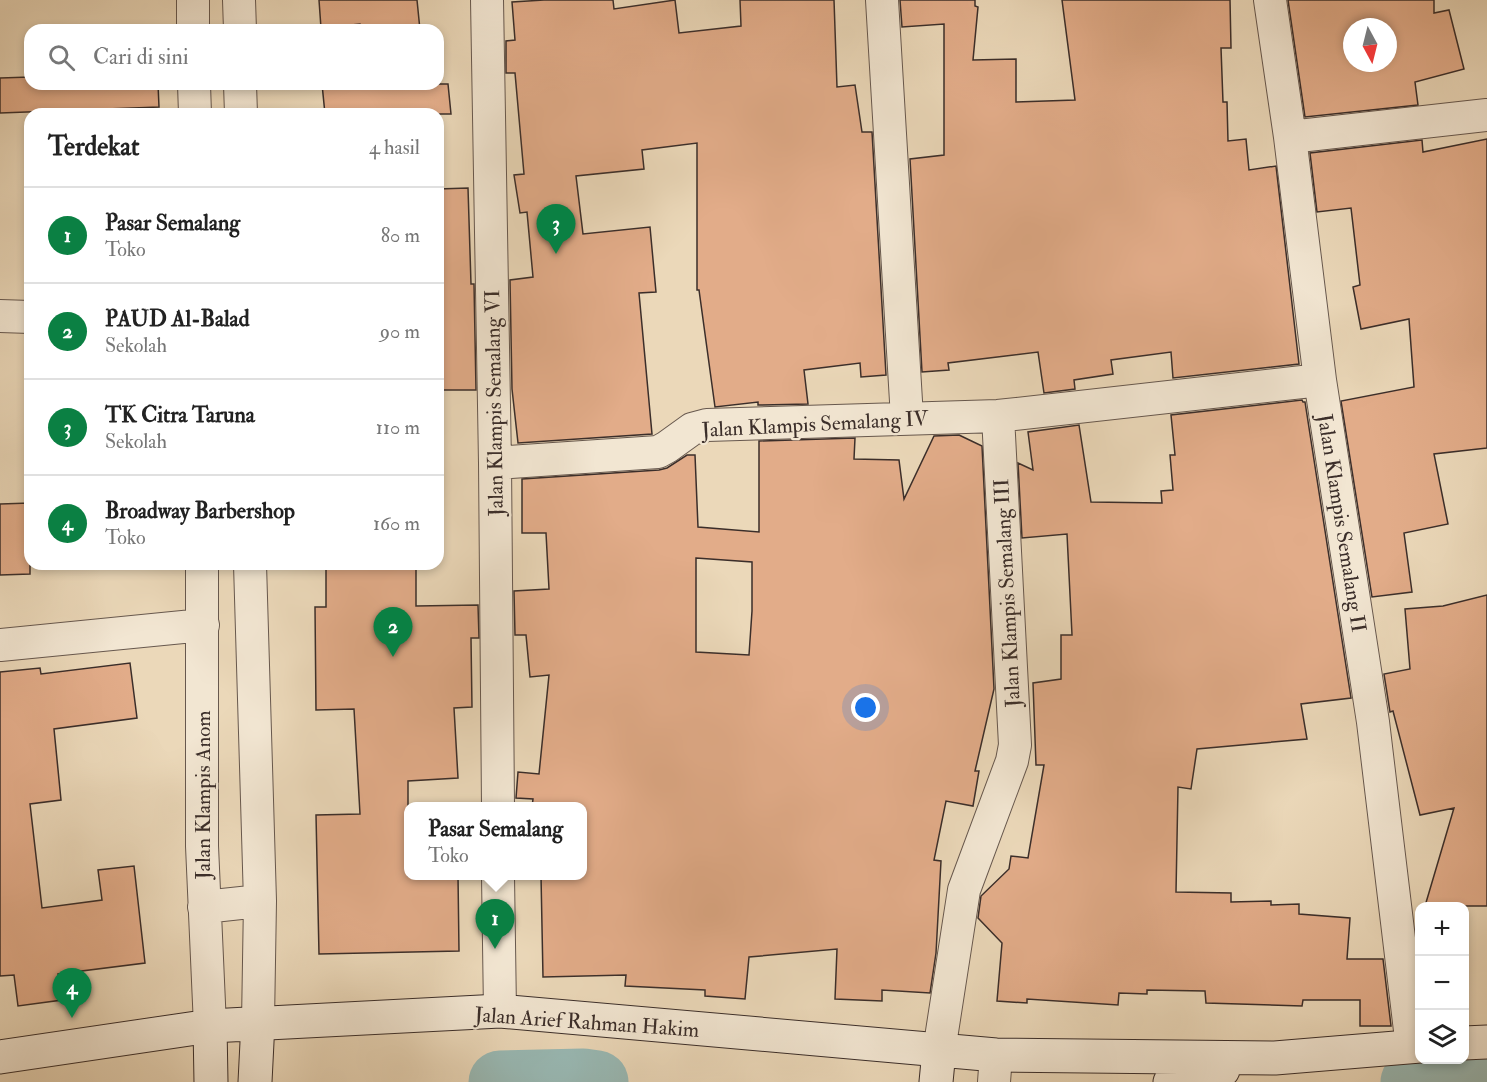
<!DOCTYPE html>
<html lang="id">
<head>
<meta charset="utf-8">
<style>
	:root { --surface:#fff; --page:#f6f6f6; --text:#222; --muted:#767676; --line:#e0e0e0; --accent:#0b8043 }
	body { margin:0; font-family:"IM FELL Double Pica",serif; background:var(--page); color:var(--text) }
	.controls { position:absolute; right:18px; bottom:18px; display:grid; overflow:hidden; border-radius:12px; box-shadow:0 3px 9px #0003 }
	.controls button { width:54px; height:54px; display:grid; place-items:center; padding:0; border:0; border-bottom:2px solid var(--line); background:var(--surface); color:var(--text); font:30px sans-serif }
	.compass { position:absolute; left:1343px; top:18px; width:54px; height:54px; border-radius:50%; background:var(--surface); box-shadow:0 3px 9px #0003; rotate:173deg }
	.you { position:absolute; left:866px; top:708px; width:21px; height:21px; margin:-15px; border:4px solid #fff; border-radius:50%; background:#1a73e8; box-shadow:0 0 0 9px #1a73e833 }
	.badge { display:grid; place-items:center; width:39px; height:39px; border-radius:50%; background:var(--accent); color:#fff; font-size:20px; font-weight:700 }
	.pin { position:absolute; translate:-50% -50px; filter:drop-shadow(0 2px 3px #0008) }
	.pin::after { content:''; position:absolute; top:32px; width:21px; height:18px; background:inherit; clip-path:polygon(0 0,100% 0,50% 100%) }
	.popup { position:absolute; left:404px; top:802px; width:183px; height:78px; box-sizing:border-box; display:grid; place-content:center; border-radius:12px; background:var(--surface); filter:drop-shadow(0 2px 4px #0005); font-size:20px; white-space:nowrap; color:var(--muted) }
	.popup b { font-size:22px; color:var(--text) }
	.popup::after { content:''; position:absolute; left:50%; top:100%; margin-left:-12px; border:12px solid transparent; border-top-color:var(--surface) }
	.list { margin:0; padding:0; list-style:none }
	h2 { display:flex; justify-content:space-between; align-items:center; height:78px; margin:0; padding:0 24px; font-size:26px }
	h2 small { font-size:20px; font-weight:400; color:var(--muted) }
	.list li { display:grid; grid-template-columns:39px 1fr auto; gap:18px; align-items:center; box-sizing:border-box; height:96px; padding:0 24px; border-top:2px solid var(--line) }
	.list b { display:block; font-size:22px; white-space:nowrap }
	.list p { margin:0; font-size:20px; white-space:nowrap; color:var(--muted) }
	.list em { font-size:20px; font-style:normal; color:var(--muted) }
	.icon { flex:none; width:33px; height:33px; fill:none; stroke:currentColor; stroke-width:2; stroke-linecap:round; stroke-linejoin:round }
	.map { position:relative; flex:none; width:1487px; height:1082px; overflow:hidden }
	.search { position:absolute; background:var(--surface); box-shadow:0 3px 9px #0003; left:24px; top:24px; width:420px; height:66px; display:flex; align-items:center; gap:15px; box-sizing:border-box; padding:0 21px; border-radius:18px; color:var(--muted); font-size:22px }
	.panel { position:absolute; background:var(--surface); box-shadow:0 3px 9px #0003; left:24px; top:108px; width:420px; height:462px; border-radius:18px }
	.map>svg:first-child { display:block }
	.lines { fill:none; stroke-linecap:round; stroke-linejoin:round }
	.river { stroke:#99b9b4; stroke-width:63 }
	.building { fill:#e2ac89; stroke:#3b2e2a; stroke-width:1.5; fill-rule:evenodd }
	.street-casing { stroke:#67584e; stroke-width:34 }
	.secondary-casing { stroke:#3b2e2a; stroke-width:35 }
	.street { stroke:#f2e6d2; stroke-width:32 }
	.secondary { stroke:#f2e6d2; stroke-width:33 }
	.labels { text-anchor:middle; stroke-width:4.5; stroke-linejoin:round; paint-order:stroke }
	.street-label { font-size:21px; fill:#3b2e2a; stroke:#f2e6d2 }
</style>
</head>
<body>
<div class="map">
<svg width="1487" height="1082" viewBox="0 0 1487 1082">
	<rect width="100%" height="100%" fill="#ebd8b9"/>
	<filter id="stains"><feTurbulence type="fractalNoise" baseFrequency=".00333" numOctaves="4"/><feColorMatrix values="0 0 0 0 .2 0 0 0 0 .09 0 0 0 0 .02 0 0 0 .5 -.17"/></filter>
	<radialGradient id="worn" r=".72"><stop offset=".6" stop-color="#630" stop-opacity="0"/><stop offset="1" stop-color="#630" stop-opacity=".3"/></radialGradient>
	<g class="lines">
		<path class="river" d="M 500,1082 L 583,1080 L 597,1082
			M 1412,1082 L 1487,1073"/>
	</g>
	<path class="building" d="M 319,0 L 417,0 L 420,30 L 361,30 L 360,24 L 321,28 Z
		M 544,0 L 613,0 L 614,9 L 675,0 L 679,33 L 741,26 L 740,0 L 834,0 L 837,87 L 855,85 L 862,132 L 872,132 L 886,375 L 861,377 L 860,363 L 804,370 L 808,404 L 758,405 L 758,402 L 715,407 L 699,290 L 697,290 L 697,143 L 642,150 L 644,169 L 576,176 L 583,234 L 650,227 L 656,292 L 639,293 L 652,434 L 518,443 L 512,389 L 510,280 L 533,277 L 527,212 L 520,213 L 514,175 L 524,174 L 515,73 L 506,73 L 506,41 L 515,40 L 512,2 Z
		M 900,0 L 975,0 L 975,6 L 978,7 L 973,60 L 1016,59 L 1016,102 L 1075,100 L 1062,0 L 1230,0 L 1231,48 L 1221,48 L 1223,102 L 1227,102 L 1228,141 L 1246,139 L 1249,170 L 1276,166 L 1299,364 L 1173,378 L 1171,352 L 1111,360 L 1113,374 L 1074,380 L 1075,389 L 1044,393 L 1038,352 L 948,363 L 949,370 L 922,372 L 910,159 L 944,155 L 944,24 L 902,27 Z
		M 1288,0 L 1434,0 L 1434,13 L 1449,10 L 1464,69 L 1415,82 L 1418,105 L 1305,117 ZM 1352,27 L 1388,27 L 1388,63 L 1352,63 Z
		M 30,77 L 30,84 L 158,84 L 159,107 L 0,113 L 0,78 Z
		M 322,84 L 448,84 L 451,114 L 325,114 Z
		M 1487,139 L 1487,448 L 1434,454 L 1448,524 L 1404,533 L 1412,592 L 1372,597 L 1341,401 L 1414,387 L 1409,319 L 1361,329 L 1353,287 L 1360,285 L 1351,208 L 1317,212 L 1310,153 L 1422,140 L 1423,152 Z
		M 468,188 L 471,284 L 474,284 L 476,390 L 438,390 L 438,189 Z
		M 1302,400 L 1303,402 L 1305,402 L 1351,698 L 1301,704 L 1307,739 L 1197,749 L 1191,789 L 1178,787 L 1176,892 L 1231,893 L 1231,902 L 1271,901 L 1271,905 L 1299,904 L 1299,914 L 1350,918 L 1347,959 L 1383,959 L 1391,1026 L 1360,1026 L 1360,1000 L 1303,1000 L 1302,1006 L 1206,1003 L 1205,991 L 1147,990 L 1147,994 L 1119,993 L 1118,1005 L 1027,999 L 1027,1003 L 997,1001 L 1002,943 L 978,918 L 981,896 L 1009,869 L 1011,856 L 1028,858 L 1044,765 L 1036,765 L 1033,683 L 1061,679 L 1061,635 L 1072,635 L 1067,534 L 1022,538 L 1018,463 L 1033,470 L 1028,432 L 1079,425 L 1091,502 L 1162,503 L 1161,491 L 1173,490 L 1170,455 L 1175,455 L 1171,415 Z
		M 959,435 L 982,446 L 994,689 L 975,771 L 979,771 L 973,806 L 946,801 L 934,860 L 941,861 L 936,953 L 930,993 L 882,990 L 882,1001 L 835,999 L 837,949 L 749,957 L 745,999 L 705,996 L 705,990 L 625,986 L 626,975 L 543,977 L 541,876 L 582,876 L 582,807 L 532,807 L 533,799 L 516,798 L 518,772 L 539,774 L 549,675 L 530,677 L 526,635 L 515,635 L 514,591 L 549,589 L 546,533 L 522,533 L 522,479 L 659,470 L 667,468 L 687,455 L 695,455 L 698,527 L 759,532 L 759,441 L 855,438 L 854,459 L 899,460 L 904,499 L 934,436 ZM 696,558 L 752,562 L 752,611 L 749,655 L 696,652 Z
		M 30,503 L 30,574 L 0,575 L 0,504 Z
		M 326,564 L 416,564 L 416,606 L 478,605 L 479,638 L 471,638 L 472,707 L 454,708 L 458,778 L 408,781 L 408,876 L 458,876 L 459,951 L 319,954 L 316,815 L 360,814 L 354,709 L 316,710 L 315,607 L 326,607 Z
		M 1487,595 L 1487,906 L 1425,906 L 1454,808 L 1420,815 L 1393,711 L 1390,712 L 1384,674 L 1410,669 L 1405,609 L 1443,606 Z
		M 130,663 L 137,718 L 54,729 L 61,800 L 30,804 L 42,908 L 102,900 L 98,870 L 134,866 L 145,963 L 58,974 L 62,1000 L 18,1006 L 14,975 L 0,976 L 0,672 L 40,668 L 41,674 Z"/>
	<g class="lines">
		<g class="street-casing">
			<path id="street" d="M 193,0 L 193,30
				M 239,0 L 240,30
				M 487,0 L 495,463 L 498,806
				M 882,0 L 907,418
				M 1270,0 L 1290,137 L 1320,380 L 1373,722 L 1412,1047
				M 194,84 L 195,114
				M 240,84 L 241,114
				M 1290,137 L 1487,115
				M 0,316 L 30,317
				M 495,463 L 658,452 L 667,447 L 692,429 L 707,425 L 998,416 L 1320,380
				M 202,564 L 202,846 L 210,1026
				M 250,564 L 260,901 L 258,1022
				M 0,645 L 203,625
				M 498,876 L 500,1011
				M 204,907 L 260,901
				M 939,1051 L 964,890 L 1012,761 L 1015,745 L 998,416
				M 994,1082 L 996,1055"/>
		</g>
		<g class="secondary-casing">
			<path id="secondary" d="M 210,1026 L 211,1082
				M 1464,1043 L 1487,1042
				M 0,1057 L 210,1026 L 500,1011 L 996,1055 L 1275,1058 L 1420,1046
				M 255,1082 L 258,1022
				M 936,1082 L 939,1051
				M 1170,1082 L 1223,1070"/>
		</g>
		<use href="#street" class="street"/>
		<use href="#secondary" class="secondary"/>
	</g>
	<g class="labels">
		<g class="street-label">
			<text transform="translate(494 403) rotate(-91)" y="7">Jalan Klampis Semalang VI</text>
			<text transform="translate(815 424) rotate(-3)" y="7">Jalan Klampis Semalang IV</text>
			<text transform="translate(1342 523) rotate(81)" y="7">Jalan Klampis Semalang II</text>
			<text transform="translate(1007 593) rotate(-93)" y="7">Jalan Klampis Semalang III</text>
			<text transform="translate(203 795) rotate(-90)" y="7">Jalan Klampis Anom</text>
			<text transform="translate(587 1022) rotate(4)" y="7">Jalan Arief Rahman Hakim</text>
		</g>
	</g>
	<rect width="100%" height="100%" filter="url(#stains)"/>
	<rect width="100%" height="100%" fill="url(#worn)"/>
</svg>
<div class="controls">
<button>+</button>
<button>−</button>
<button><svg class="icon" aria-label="layers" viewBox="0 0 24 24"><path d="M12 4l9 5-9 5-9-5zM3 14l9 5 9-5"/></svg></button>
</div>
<svg class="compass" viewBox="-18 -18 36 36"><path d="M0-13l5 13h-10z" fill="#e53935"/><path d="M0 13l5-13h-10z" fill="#767676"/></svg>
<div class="you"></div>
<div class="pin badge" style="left:495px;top:949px">1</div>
<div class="popup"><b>Pasar Semalang</b>Toko</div>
<div class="pin badge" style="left:393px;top:657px">2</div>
<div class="pin badge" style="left:556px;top:254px">3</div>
<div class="pin badge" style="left:72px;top:1018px">4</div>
<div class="search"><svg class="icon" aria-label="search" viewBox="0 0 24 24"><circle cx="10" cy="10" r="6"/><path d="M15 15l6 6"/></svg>Cari di sini</div>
<section class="panel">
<h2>Terdekat<small>4 hasil</small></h2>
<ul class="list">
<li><span class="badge">1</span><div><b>Pasar Semalang</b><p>Toko</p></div><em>80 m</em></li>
<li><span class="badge">2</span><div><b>PAUD Al-Balad</b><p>Sekolah</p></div><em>90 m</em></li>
<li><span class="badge">3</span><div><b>TK Citra Taruna</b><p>Sekolah</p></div><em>110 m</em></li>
<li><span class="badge">4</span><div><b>Broadway Barbershop</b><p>Toko</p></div><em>160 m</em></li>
</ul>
</section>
</div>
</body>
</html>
